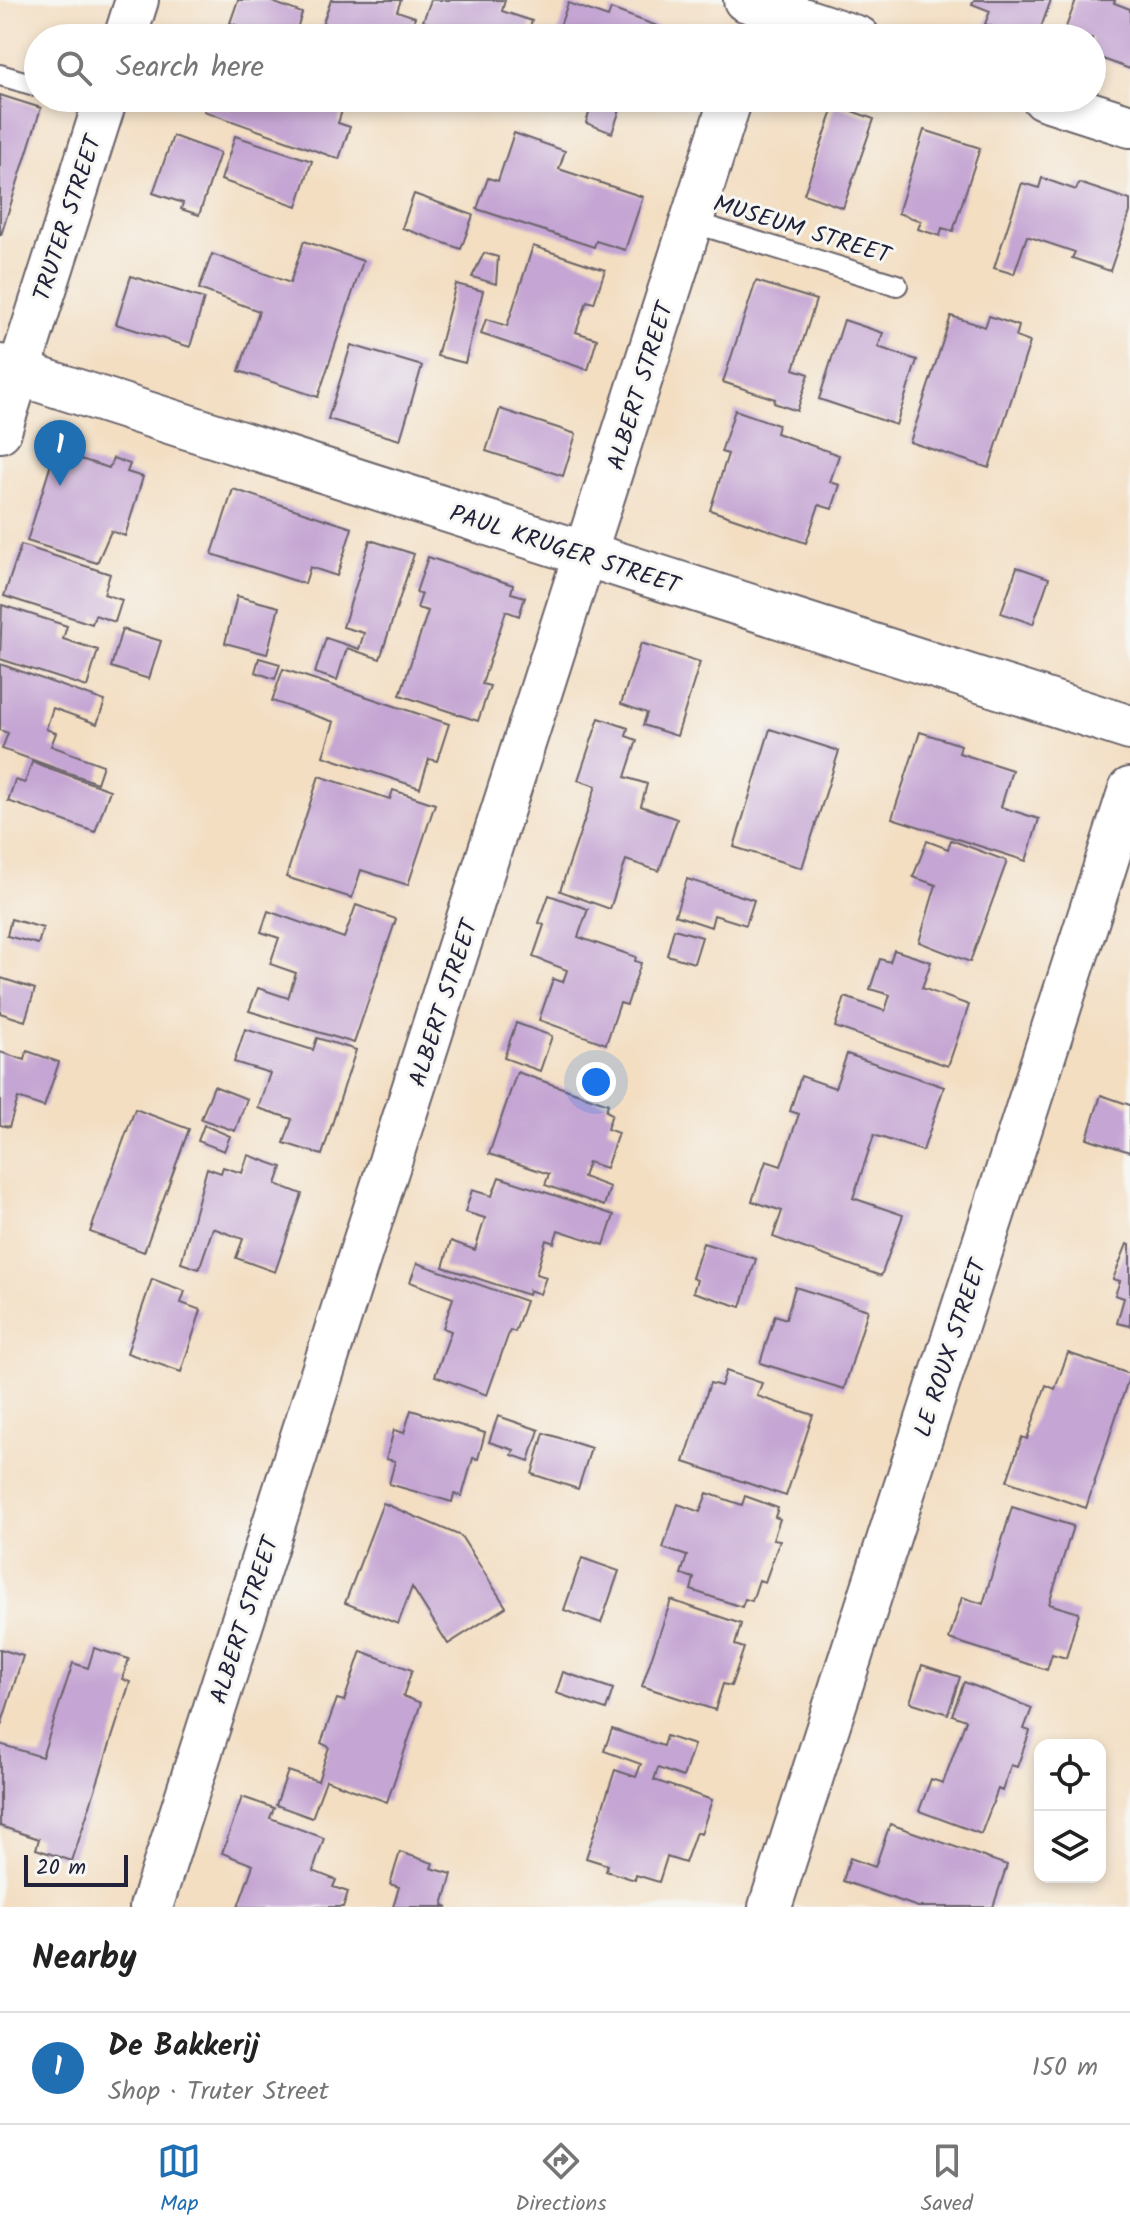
<!DOCTYPE html>
<html lang="en">
<head>
<meta charset="utf-8">
<style>
	:root { --surface:#fff; --page:#f6f6f6; --text:#222; --muted:#767676; --line:#e0e0e0; --accent:#1f6fb2 }
	body { margin:0; font-family:Kalam,sans-serif; background:var(--page); color:var(--text) }
	.controls { position:absolute; right:24px; bottom:24px; display:grid; overflow:hidden; border-radius:16px; box-shadow:0 4px 12px #0003 }
	.controls button { width:72px; height:72px; display:grid; place-items:center; padding:0; border:0; border-bottom:2px solid var(--line); background:var(--surface); color:var(--text); font:40px sans-serif }
	.scale { position:absolute; left:24px; bottom:20px; width:104px; box-sizing:border-box; padding-left:8px; border:4px solid #22223b; border-top:0; font-size:22px; line-height:28px; white-space:nowrap; color:#22223b; -webkit-text-stroke:6px #f6f6f2; paint-order:stroke }
	.you { position:absolute; left:596px; top:1082px; width:28px; height:28px; margin:-20px; border:6px solid #fff; border-radius:50%; background:#1a73e8; box-shadow:0 0 0 12px #1a73e833 }
	.badge { display:grid; place-items:center; width:52px; height:52px; border-radius:50%; background:var(--accent); color:#fff; font-size:26px; font-weight:700 }
	.pin { position:absolute; translate:-50% -66px; filter:drop-shadow(0 2px 4px #0008) }
	.pin::after { content:''; position:absolute; top:42px; width:28px; height:24px; background:inherit; clip-path:polygon(0 0,100% 0,50% 100%) }
	.list { margin:0; padding:0; list-style:none }
	h2 { display:flex; justify-content:space-between; align-items:center; height:104px; margin:0; padding:0 32px; font-size:34px }
	h2 small { font-size:26px; font-weight:400; color:var(--muted) }
	.list li { display:grid; grid-template-columns:52px 1fr auto; gap:24px; align-items:center; box-sizing:border-box; height:112px; padding:0 32px; border-top:2px solid var(--line) }
	.list b { display:block; font-size:30px; white-space:nowrap }
	.list p { margin:0; font-size:26px; white-space:nowrap; color:var(--muted) }
	.list em { font-size:26px; font-style:normal; color:var(--muted) }
	.icon { flex:none; width:44px; height:44px; fill:none; stroke:currentColor; stroke-width:2; stroke-linecap:round; stroke-linejoin:round }
	.map { position:relative; flex:none; width:1130px; height:1907px; overflow:hidden }
	.search { position:absolute; background:var(--surface); box-shadow:0 4px 12px #0003; left:24px; right:24px; top:24px; height:88px; display:flex; align-items:center; gap:20px; box-sizing:border-box; padding:0 28px; border-radius:44px; color:var(--muted); font-size:30px }
	.sheet { height:216px; background:var(--surface) }
	nav { display:flex; justify-content:space-around; align-items:center; box-sizing:border-box; height:112px; border-top:2px solid var(--line); background:var(--surface); font-size:22px; color:var(--muted) }
	nav a { display:grid; justify-items:center; gap:4px }
	nav .on { color:var(--accent) }
	.map>svg:first-child { display:block }
	.building { fill:#c5a5d3 }
	.lines { fill:none; stroke-linecap:round; stroke-linejoin:round }
	.service-casing { stroke:#6b646a; stroke-width:24 }
	.minor-casing { stroke:#6b646a; stroke-width:46 }
	.tertiary-casing { stroke:#6b646a; stroke-width:48 }
	.service { stroke:#fff; stroke-width:20 }
	.minor { stroke:#fff; stroke-width:42 }
	.tertiary { stroke:#fff; stroke-width:44 }
	.labels { text-anchor:middle; stroke-width:6; stroke-linejoin:round; paint-order:stroke }
	.street-label { font-size:24px; fill:#22223b; stroke:#f6f6f2 }
</style>
</head>
<body>
<div class="map">
<svg width="1130" height="1907" viewBox="0 0 1130 1907">
	<rect width="100%" height="100%" fill="#f6f6f2"/>
	<filter id="ink" filterUnits="userSpaceOnUse"><feTurbulence type="fractalNoise" baseFrequency=".0125" numOctaves="2"/><feDisplacementMap in="SourceGraphic" scale="16" xChannelSelector="R" yChannelSelector="G"/><feConvolveMatrix kernelMatrix="1 2 1 2 8 2 1 2 1" color-interpolation-filters="sRGB"/></filter>
	<filter id="wash" filterUnits="userSpaceOnUse"><feTurbulence type="fractalNoise" baseFrequency=".006" numOctaves="4" result="noise"/><feDisplacementMap in="SourceGraphic" scale="32" xChannelSelector="R" yChannelSelector="G"/><feGaussianBlur stdDeviation="1.8" result="paint"/><feColorMatrix in="noise" values="0 0 0 0 0 0 0 0 0 0 0 0 0 0 0 0 0 1.4 0 .05"/><feComposite in="paint" operator="in"/></filter>
	<g filter="url(#wash)">
		<rect width="100%" height="100%" fill="#f3dec2"/>
		<g id="blocks">
			<path class="building" d="M 238,0 L 267,0 L 302,13 L 294,38 L 271,38 L 230,23 Z
				M 331,0 L 401,0 L 397,11 L 415,17 L 408,38 L 357,35 L 356,38 L 339,38 L 320,31 Z
				M 431,0 L 505,0 L 502,11 L 532,21 L 526,38 L 463,38 L 423,21 Z
				M 974,0 L 1051,0 L 1037,38 L 1023,38 L 985,24 L 990,11 L 972,4 Z
				M 1076,0 L 1115,0 L 1114,3 L 1130,9 L 1130,69 L 1092,55 L 1092,38 L 1062,38 Z
				M 568,3 L 608,17 L 611,9 L 690,38 L 561,38 L 563,34 L 558,32 Z
				M 0,95 L 41,108 L 1,235 L 0,235 Z
				M 209,98 L 346,98 L 338,123 L 350,127 L 339,159 L 204,111 Z
				M 386,98 L 423,98 L 419,110 Z
				M 585,98 L 624,98 L 612,133 L 586,123 L 590,110 L 582,107 Z
				M 835,105 L 874,119 L 843,208 L 804,194 Z
				M 924,130 L 980,148 L 953,231 L 942,228 L 940,236 L 918,229 L 921,221 L 898,213 Z
				M 514,133 L 565,151 L 559,169 L 643,197 L 625,250 L 596,241 L 594,247 L 477,209 L 488,178 L 498,181 Z
				M 173,136 L 220,153 L 199,215 L 181,209 L 183,203 L 153,193 Z
				M 235,136 L 312,161 L 297,206 L 221,180 Z
				M 1042,178 L 1076,190 L 1079,183 L 1130,200 L 1130,212 L 1110,271 L 1072,258 L 1075,252 L 1027,236 L 1014,274 L 994,268 L 1022,183 L 1039,188 Z
				M 414,194 L 473,215 L 461,249 L 402,228 Z
				M 304,241 L 363,261 L 318,397 L 239,371 L 259,311 L 199,289 L 212,254 L 290,283 Z
				M 533,246 L 605,270 L 594,303 L 587,301 L 576,332 L 597,339 L 588,370 L 481,334 L 486,319 L 507,326 Z
				M 484,253 L 498,257 L 496,284 L 472,277 Z
				M 131,276 L 204,299 L 190,347 L 116,324 Z
				M 756,281 L 816,300 L 794,369 L 809,374 L 797,411 L 774,403 L 775,399 L 723,382 Z
				M 456,284 L 483,291 L 465,363 L 437,356 Z
				M 951,316 L 985,327 L 989,316 L 1019,326 L 1016,337 L 1030,342 L 989,468 L 910,442 Z
				M 844,320 L 883,333 L 878,347 L 917,360 L 896,425 L 819,399 Z
				M 351,345 L 422,366 L 400,440 L 328,419 Z
				M 500,409 L 576,434 L 563,476 L 486,451 Z
				M 735,410 L 778,425 L 776,433 L 839,455 L 830,482 L 840,485 L 832,509 L 819,505 L 806,543 L 710,510 L 728,454 L 721,452 Z
				M 55,451 L 109,468 L 113,458 L 130,464 L 127,472 L 143,477 L 125,536 L 111,531 L 97,563 L 27,541 Z
				M 233,489 L 352,528 L 337,576 L 310,567 L 305,584 L 212,554 Z
				M 370,540 L 414,554 L 380,659 L 347,648 L 337,680 L 315,673 L 326,638 L 359,649 L 364,633 L 343,627 Z
				M 21,545 L 110,574 L 104,594 L 122,600 L 115,622 L 95,615 L 92,624 L 4,596 Z
				M 428,557 L 513,585 L 511,593 L 525,597 L 519,616 L 506,611 L 482,684 L 490,686 L 478,721 L 400,695 L 428,611 L 417,608 L 422,594 L 416,592 Z
				M 1017,567 L 1049,578 L 1033,624 L 1001,613 Z
				M 237,596 L 279,607 L 267,654 L 225,643 Z
				M 2,605 L 67,626 L 63,639 L 98,650 L 87,687 L 0,659 Z
				M 122,629 L 161,641 L 149,679 L 111,667 Z
				M 641,643 L 700,662 L 677,736 L 643,725 L 647,713 L 621,704 Z
				M 259,658 L 280,664 L 275,679 L 255,672 Z
				M 0,664 L 105,701 L 97,724 L 53,708 L 46,729 L 56,733 L 51,746 L 103,765 L 97,783 L 2,749 L 8,733 L 0,730 Z
				M 283,669 L 449,724 L 437,761 L 429,759 L 420,788 L 323,756 L 334,722 L 272,701 Z
				M 599,718 L 628,728 L 626,736 L 637,740 L 625,777 L 647,784 L 641,806 L 677,819 L 659,871 L 626,860 L 610,909 L 560,891 L 596,786 L 578,780 Z
				M 770,729 L 839,751 L 802,868 L 734,847 Z
				M 920,732 L 961,745 L 959,753 L 1012,770 L 1001,807 L 1039,819 L 1026,861 L 892,818 Z
				M 32,762 L 110,790 L 95,832 L 8,801 L 15,780 L 25,783 Z
				M 319,776 L 390,799 L 393,790 L 435,804 L 408,885 L 361,870 L 352,898 L 286,877 Z
				M 951,840 L 1007,861 L 970,962 L 919,942 L 936,885 L 913,877 L 927,841 L 948,849 Z
				M 687,879 L 754,900 L 746,925 L 714,915 L 711,927 L 675,915 Z
				M 549,895 L 588,909 L 578,937 L 636,957 L 635,961 L 641,963 L 627,1005 L 620,1003 L 606,1044 L 539,1020 L 553,979 L 563,982 L 567,970 L 533,957 L 544,925 L 539,923 Z
				M 356,905 L 396,919 L 354,1043 L 249,1011 L 258,988 L 288,998 L 296,973 L 270,964 L 279,938 L 261,932 L 268,911 L 344,938 Z
				M 11,919 L 43,928 L 38,944 L 7,936 Z
				M 674,929 L 702,937 L 694,963 L 667,955 Z
				M 894,950 L 931,962 L 922,988 L 969,1005 L 948,1066 L 835,1027 L 845,997 L 885,1011 L 890,995 L 870,989 L 880,959 L 890,962 Z
				M 1,978 L 35,989 L 25,1021 L 0,1013 Z
				M 516,1023 L 552,1036 L 540,1071 L 504,1058 Z
				M 245,1029 L 313,1050 L 317,1038 L 356,1050 L 322,1155 L 284,1143 L 292,1119 L 258,1108 L 270,1073 L 234,1062 Z
				M 27,1051 L 59,1062 L 44,1107 L 18,1098 L 9,1127 L 0,1125 L 0,1052 L 25,1060 Z
				M 847,1054 L 944,1087 L 923,1151 L 874,1135 L 853,1198 L 903,1215 L 881,1276 L 773,1237 L 782,1211 L 752,1201 L 766,1161 L 781,1166 L 799,1114 L 790,1111 L 801,1076 L 835,1088 Z
				M 517,1072 L 608,1104 L 606,1111 L 612,1114 L 607,1129 L 618,1133 L 606,1168 L 588,1162 L 583,1177 L 610,1187 L 604,1206 L 545,1185 L 549,1174 L 489,1154 Z
				M 214,1086 L 247,1099 L 235,1131 L 201,1119 Z
				M 1101,1095 L 1130,1105 L 1130,1152 L 1087,1138 Z
				M 135,1109 L 189,1129 L 144,1252 L 90,1232 Z
				M 204,1125 L 230,1136 L 224,1151 L 198,1141 Z
				M 248,1155 L 282,1167 L 276,1184 L 302,1194 L 275,1272 L 236,1258 L 243,1239 L 213,1228 L 199,1269 L 181,1263 L 207,1168 L 221,1173 L 223,1167 L 242,1173 Z
				M 499,1177 L 614,1215 L 604,1245 L 558,1230 L 554,1243 L 546,1240 L 536,1274 L 546,1277 L 540,1294 L 529,1290 L 528,1295 L 443,1267 L 451,1241 L 475,1250 L 485,1218 L 465,1212 L 472,1190 L 492,1196 Z
				M 703,1243 L 756,1259 L 741,1307 L 693,1292 L 697,1280 L 692,1278 Z
				M 1127,1244 L 1130,1245 L 1130,1326 L 1117,1323 L 1124,1298 L 1115,1295 L 1120,1281 L 1113,1279 Z
				M 417,1263 L 526,1301 L 515,1332 L 510,1330 L 487,1395 L 435,1376 L 451,1331 L 443,1328 L 453,1298 L 410,1282 Z
				M 152,1279 L 185,1291 L 181,1303 L 201,1310 L 181,1372 L 127,1353 Z
				M 795,1287 L 868,1310 L 844,1389 L 760,1363 L 775,1315 L 786,1319 Z
				M 1068,1353 L 1130,1374 L 1086,1508 L 1007,1481 L 1022,1437 L 1027,1439 L 1046,1385 L 1055,1389 Z
				M 726,1371 L 762,1383 L 757,1396 L 813,1415 L 786,1496 L 684,1462 L 710,1383 L 721,1386 Z
				M 411,1410 L 485,1433 L 478,1459 L 473,1458 L 462,1496 L 454,1494 L 452,1502 L 389,1484 L 395,1461 L 386,1459 L 394,1430 L 404,1433 Z
				M 498,1416 L 539,1430 L 529,1461 L 512,1455 L 514,1450 L 489,1442 Z
				M 544,1433 L 591,1448 L 578,1489 L 532,1474 Z
				M 707,1493 L 742,1505 L 745,1496 L 778,1508 L 775,1517 L 780,1519 L 773,1539 L 780,1540 L 765,1582 L 759,1580 L 752,1601 L 745,1599 L 742,1607 L 691,1590 L 694,1578 L 681,1574 L 687,1556 L 663,1548 L 678,1504 L 700,1512 Z
				M 383,1503 L 461,1536 L 506,1607 L 448,1644 L 412,1587 L 398,1624 L 345,1603 Z
				M 1012,1507 L 1073,1526 L 1049,1604 L 1079,1613 L 1066,1658 L 1052,1654 L 1047,1670 L 949,1639 L 962,1597 L 983,1604 Z
				M 582,1558 L 619,1571 L 601,1623 L 564,1610 Z
				M 671,1600 L 741,1624 L 735,1645 L 744,1648 L 731,1686 L 723,1684 L 715,1710 L 642,1686 Z
				M 94,1648 L 129,1659 L 122,1679 L 130,1682 L 72,1861 L 36,1849 L 39,1839 L 0,1826 L 0,1744 L 42,1757 L 73,1663 L 88,1668 Z
				M 0,1649 L 23,1656 L 1,1726 L 0,1726 Z
				M 361,1651 L 412,1670 L 403,1696 L 421,1703 L 387,1802 L 326,1780 L 312,1818 L 276,1805 L 288,1771 L 318,1781 L 329,1747 L 321,1743 L 337,1699 L 344,1701 Z
				M 922,1665 L 960,1677 L 948,1714 L 910,1702 Z
				M 563,1672 L 613,1689 L 606,1710 L 556,1693 Z
				M 964,1682 L 1032,1708 L 1024,1729 L 1030,1731 L 1017,1767 L 1011,1765 L 1002,1791 L 998,1789 L 981,1834 L 919,1811 L 931,1779 L 943,1783 L 966,1720 L 952,1715 Z
				M 612,1729 L 663,1746 L 666,1736 L 694,1745 L 683,1777 L 658,1768 L 654,1780 L 712,1800 L 701,1834 L 696,1832 L 685,1863 L 667,1857 L 659,1882 L 636,1875 L 635,1880 L 606,1871 L 608,1865 L 586,1858 L 615,1770 L 636,1777 L 641,1764 L 604,1751 Z
				M 242,1797 L 274,1808 L 270,1818 L 324,1838 L 313,1871 L 336,1880 L 333,1887 L 348,1892 L 343,1907 L 238,1907 L 253,1865 L 222,1853 Z
				M 890,1824 L 1007,1865 L 993,1907 L 918,1907 L 843,1881 L 850,1858 L 875,1867 Z
				M 400,1852 L 433,1863 L 431,1868 L 452,1874 L 443,1905 L 448,1907 L 393,1907 L 399,1887 L 390,1884 Z"/>
		</g>
	</g>
	<g filter="url(#ink)">
		<use href="#blocks" fill-opacity="0" stroke="#6b646a" stroke-width="2"/>
		<g class="lines">
			<g class="service-casing">
				<path id="service" d="M 0,75 L 38,86
					M 692,222 L 897,285"/>
			</g>
			<g class="minor-casing">
				<path id="minor" d="M 745,0 L 859,38
					M 125,38 L 137,0
					M 1043,98 L 1130,126
					M 0,431 L 106,98
					M 151,1907 L 731,98
					M 770,1907 L 1130,789"/>
			</g>
			<g class="tertiary-casing">
				<path id="tertiary" d="M 0,367 L 1130,728"/>
			</g>
			<use href="#service" class="service"/>
			<use href="#minor" class="minor"/>
			<use href="#tertiary" class="tertiary"/>
		</g>
	</g>
	<g class="labels">
		<g class="street-label">
			<text transform="translate(67 218) rotate(-72)" y="8">TRUTER STREET</text>
			<text transform="translate(802 229) rotate(17)" y="8">MUSEUM STREET</text>
			<text transform="translate(640 386) rotate(-73)" y="8">ALBERT STREET</text>
			<text transform="translate(565 549) rotate(18)" y="8">PAUL KRUGER STREET</text>
			<text transform="translate(443 1003) rotate(-72)" y="8">ALBERT STREET</text>
			<text transform="translate(950 1348) rotate(-72)" y="8">LE ROUX STREET</text>
			<text transform="translate(244 1620) rotate(-72)" y="8">ALBERT STREET</text>
		</g>
	</g>
</svg>
<div class="controls">
<button><svg class="icon" aria-label="locate" viewBox="0 0 24 24"><circle cx="12" cy="12" r="6"/><path d="M12 2v4M12 18v4M2 12h4M18 12h4"/></svg></button>
<button><svg class="icon" aria-label="layers" viewBox="0 0 24 24"><path d="M12 4l9 5-9 5-9-5zM3 14l9 5 9-5"/></svg></button>
</div>
<div class="scale">20 m</div>
<div class="you"></div>
<div class="pin badge" style="left:60px;top:486px">1</div>
<div class="search"><svg class="icon" aria-label="search" viewBox="0 0 24 24"><circle cx="10" cy="10" r="6"/><path d="M15 15l6 6"/></svg>Search here</div>
</div>
<section class="sheet">
<h2>Nearby<small></small></h2>
<ul class="list">
<li><span class="badge">1</span><div><b>De Bakkerij</b><p>Shop · Truter Street</p></div><em>150 m</em></li>
</ul>
</section>
<nav>
<a class="on"><svg class="icon" aria-label="map" viewBox="0 0 24 24"><path d="M3 6l6-2 6 2 6-2v14l-6 2-6-2-6 2zM9 4v14M15 6v14"/></svg>Map</a>
<a><svg class="icon" aria-label="directions" viewBox="0 0 24 24"><path d="M12 3l9 9-9 9-9-9zM9 14v-3h6M13 9l2 2-2 2"/></svg>Directions</a>
<a><svg class="icon" aria-label="saved" viewBox="0 0 24 24"><path d="M7 4h10v16l-5-4-5 4z"/></svg>Saved</a>
</nav>
</body>
</html>
